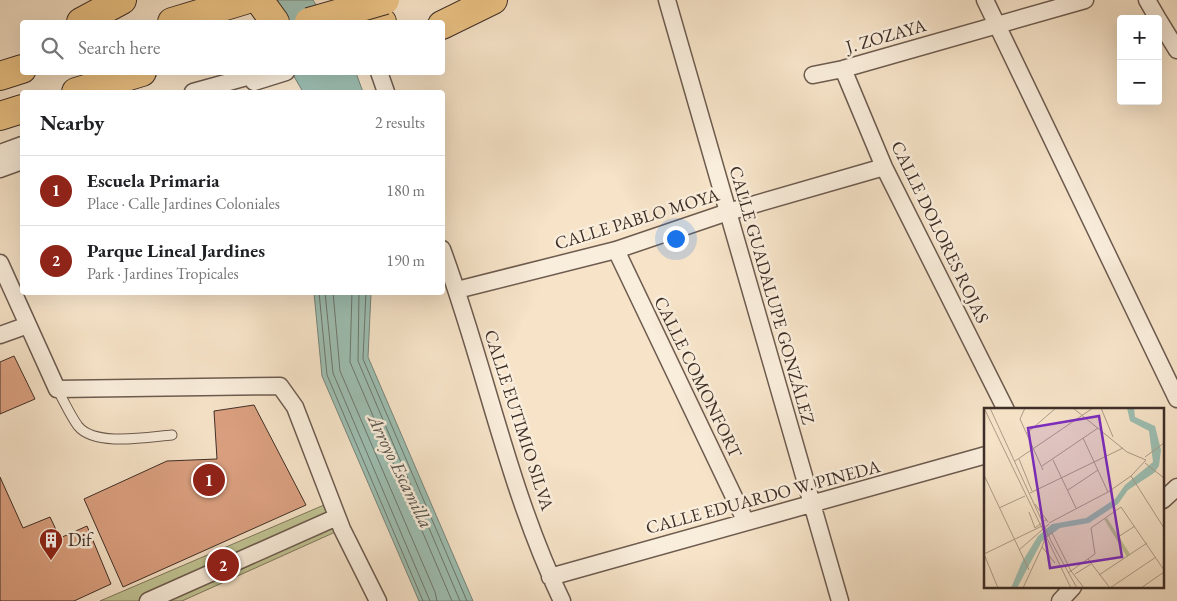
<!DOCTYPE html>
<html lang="en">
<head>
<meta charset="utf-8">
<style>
	:root { --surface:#fff; --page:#f2f2f2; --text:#202124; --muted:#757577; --line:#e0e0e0; --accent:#8f2418 }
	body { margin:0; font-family:"EB Garamond",serif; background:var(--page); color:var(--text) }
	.controls { position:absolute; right:15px; top:15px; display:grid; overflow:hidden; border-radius:5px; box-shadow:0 5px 20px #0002 }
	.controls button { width:45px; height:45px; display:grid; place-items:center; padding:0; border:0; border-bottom:1px solid var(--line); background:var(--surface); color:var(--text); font:25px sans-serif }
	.you { position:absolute; left:675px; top:238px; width:18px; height:18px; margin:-12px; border:4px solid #fff; border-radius:50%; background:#1a73e8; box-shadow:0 0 0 8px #1a73e833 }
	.badge { display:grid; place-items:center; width:32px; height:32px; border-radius:50%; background:var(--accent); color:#fff; font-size:16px; font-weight:700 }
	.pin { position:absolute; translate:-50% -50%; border:2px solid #fff; box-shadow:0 1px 5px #0006 }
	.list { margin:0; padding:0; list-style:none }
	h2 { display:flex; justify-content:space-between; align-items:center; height:65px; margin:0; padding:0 20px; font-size:21px }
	h2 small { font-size:16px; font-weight:400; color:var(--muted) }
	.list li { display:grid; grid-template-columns:32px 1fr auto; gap:15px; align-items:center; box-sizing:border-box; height:70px; padding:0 20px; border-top:1px solid var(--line) }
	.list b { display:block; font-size:19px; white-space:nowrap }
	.list p { margin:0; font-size:16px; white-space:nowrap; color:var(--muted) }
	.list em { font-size:16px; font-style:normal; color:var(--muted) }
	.icon { flex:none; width:28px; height:28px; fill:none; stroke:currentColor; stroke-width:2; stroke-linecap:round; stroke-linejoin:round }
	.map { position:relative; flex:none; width:1177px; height:601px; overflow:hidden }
	.search { position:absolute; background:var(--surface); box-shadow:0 5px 20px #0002; left:20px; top:20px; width:425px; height:55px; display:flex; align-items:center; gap:12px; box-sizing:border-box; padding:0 18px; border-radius:5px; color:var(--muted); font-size:19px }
	.panel { position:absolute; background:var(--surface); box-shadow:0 5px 20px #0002; left:20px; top:90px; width:425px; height:205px; border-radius:5px }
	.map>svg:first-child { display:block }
	.green { fill:#c0c393; stroke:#80785d }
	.water { fill:#9dbeb1; stroke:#77847a }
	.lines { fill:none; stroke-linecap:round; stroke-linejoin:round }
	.shore { stroke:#6e766c; stroke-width:1 }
	.building { fill:#dba080; stroke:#3f2e27 }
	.lane-casing { stroke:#6d5b4f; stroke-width:11 }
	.street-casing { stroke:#6d5b4f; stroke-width:19 }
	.highway-casing { stroke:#3f2e27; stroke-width:30 }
	.lane { stroke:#f9eddb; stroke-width:9 }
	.street { stroke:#f9eddb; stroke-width:16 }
	.highway { stroke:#ebc284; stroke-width:28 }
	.highway-bridge-casing { stroke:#3f2e27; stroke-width:30; stroke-linecap:butt }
	.highway-bridge { stroke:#ebc284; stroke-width:28 }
	.labels { text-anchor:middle; stroke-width:5; stroke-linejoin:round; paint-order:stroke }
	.street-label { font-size:18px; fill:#3f2e27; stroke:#f9eddb }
	.poi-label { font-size:18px; fill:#3f2e27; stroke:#f9eddb; text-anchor:start }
	.water-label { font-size:19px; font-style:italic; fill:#56524a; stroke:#f9eddb }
	.inset-road { fill:none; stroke:#ad9b88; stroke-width:1 }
	.view { fill:#7b2cbf; fill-opacity:0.15; stroke:#7b2cbf; stroke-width:2.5 }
	.inset-edge { fill:none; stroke:#3f2e27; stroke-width:2.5 }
</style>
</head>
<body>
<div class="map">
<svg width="1177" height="601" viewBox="0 0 1177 601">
	<rect width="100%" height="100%" fill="#f6e3c8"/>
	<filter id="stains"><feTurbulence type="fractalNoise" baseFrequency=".004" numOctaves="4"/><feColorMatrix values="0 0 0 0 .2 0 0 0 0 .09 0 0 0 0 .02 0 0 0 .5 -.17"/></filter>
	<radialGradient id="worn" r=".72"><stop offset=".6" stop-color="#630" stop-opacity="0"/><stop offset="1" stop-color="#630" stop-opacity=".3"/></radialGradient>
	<path class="green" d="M 331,502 L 342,529 L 182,601 L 100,601 Z"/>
	<path class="water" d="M 251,0 L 313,0 L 327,22 L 264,22 Z
		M 292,73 L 356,73 L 363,92 L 303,92 Z
		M 314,293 L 371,293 L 368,357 L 473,601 L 419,601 L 322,376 Z"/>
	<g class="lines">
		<path class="shore" d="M 319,292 L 327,375 L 423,601
			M 325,292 L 333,373 L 430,601
			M 333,292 L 340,371 L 435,592 L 437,601
			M 352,292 L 350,362 L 452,601
			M 359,292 L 358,361 L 460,601
			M 366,292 L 363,359 L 467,601"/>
	</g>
	<path class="building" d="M 14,356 L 35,399 L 0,414 L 0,362 Z
		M 254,405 L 306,505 L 123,587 L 84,499 L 167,461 L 217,459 L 214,411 Z
		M 0,477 L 23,528 L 50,517 L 60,538 L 87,526 L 111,584 L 74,601 L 0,601 Z"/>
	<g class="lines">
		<g class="lane-casing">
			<path id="lane" d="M 57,389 C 64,401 70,415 78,426 C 95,447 148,437 172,435"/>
		</g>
		<g class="street-casing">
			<path id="street" d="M 667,0 L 840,601
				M 985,0 L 1177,399
				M 1147,0 L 1158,19
				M 1158,19 L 1177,50
				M 843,69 L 884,167 L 1006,410
				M 379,72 L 386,92
				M 813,75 L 843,69 L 1085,0
				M 254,82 L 286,72
				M 193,92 L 265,72
				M 0,153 L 22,145
				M 0,169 L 22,161
				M 442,249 C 485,365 508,489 562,601
				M 616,250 L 745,520
				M 0,263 L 57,389 L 280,386 L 295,407 L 342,529 L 378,601
				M 457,290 L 616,250 L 728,212 L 884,167
				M 0,335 L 28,325
				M 1163,500 L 1177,487
				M 550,577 C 695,535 841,497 986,455
				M 148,601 L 337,517
				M 1060,601 L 1073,587"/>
		</g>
		<g class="highway-casing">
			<path id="highway" d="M 259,0 L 275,22
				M 370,0 L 377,17 L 382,22
				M 81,22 L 122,0
				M 172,22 L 245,0
				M 442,25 L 493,0
				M 0,76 L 22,69
				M 76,92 L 142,72
				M 0,116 L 22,109"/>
		</g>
		<use href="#lane" class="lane"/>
		<use href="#street" class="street"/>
		<use href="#highway" class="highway"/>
		<g class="highway-bridge-casing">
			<path id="highway-bridge" d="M 309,22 L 385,0"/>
		</g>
		<use href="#highway-bridge" class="highway-bridge"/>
	</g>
	<defs>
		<g id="building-pin" transform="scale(1.25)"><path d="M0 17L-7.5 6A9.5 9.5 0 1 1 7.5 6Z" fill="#8f2418" stroke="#f9eddb"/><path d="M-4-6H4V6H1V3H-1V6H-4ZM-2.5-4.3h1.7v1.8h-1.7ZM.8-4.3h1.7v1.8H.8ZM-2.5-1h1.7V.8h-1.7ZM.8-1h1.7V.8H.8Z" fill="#fff"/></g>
	</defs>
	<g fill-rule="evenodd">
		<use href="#building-pin" x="51" y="540"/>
	</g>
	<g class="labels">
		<g class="street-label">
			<text transform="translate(886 36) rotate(-16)" y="6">J. ZOZAYA</text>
			<text transform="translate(637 219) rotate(-17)" y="6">CALLE PABLO MOYA</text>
			<text transform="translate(940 232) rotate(64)" y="6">CALLE DOLORES ROJAS</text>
			<text transform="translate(772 295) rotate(74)" y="6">CALLE GUADALUPE GONZÁLEZ</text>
			<text transform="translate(698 377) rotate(64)" y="6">CALLE COMONFORT</text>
			<text transform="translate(519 420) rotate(72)" y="6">CALLE EUTIMIO SILVA</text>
			<text transform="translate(763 497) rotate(-15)" y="6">CALLE EDUARDO W. PINEDA</text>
		</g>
		<g class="poi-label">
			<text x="68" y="546">Dif</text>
		</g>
		<g class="water-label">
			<text transform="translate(401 471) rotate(64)" y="7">Arroyo Escamilla</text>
		</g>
	</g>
	<g transform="translate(984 408)">
		<rect width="180" height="180" fill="#f6e3c8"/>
		<path d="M 123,110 L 146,146 L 143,149 L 120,111 Z" fill="#c0c393"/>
		<path d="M 143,0 L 150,0 L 151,9 L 171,18 L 177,42 L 175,58 L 170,65 L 144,82 L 134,96 L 105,115 L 76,120 L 58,133 L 33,180 L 27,180 L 38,154 L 54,128 L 68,116 L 102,110 L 131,91 L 141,77 L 169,54 L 165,23 L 146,13 Z" fill="#9dbeb1"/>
		<path class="inset-road" d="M 0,0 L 87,180M 6,0 L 68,135 L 93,180M 41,0 L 36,11 L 59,62M 117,0 L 129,29M 43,25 L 72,0M 99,30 L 124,84M 161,49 L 180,35M 35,51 L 48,83M 69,52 L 92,100M 31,53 L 109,0M 161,55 L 180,70M 58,58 L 114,20M 0,67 L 45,162M 147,68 L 180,120M 84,82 L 114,62M 46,85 L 139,40M 51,96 L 64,114M 15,100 L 41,88M 45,104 L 51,120 L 63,111M 65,115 L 124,84 L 147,68 L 162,52 L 143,44 L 89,0M 69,124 L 61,130 L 58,139 L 71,155M 68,125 L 87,163 L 100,180M 134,129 L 151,118M 35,142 L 65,116M 0,146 L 58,118M 0,146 L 14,180M 104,151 L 126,180M 84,165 L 111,146 L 107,120 L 137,99 L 180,162M 91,166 L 107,156M 115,167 L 163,135M 39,180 L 58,139M 126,180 L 172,149M 157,180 L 180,164"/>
		<path class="view" d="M 115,8 L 138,149 L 66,160 L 44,20 Z"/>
		<rect width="180" height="180" class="inset-edge"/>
	</g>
	<rect width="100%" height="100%" filter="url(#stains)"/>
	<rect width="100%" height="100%" fill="url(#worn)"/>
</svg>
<div class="controls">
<button>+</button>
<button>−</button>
</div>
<div class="you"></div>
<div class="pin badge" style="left:209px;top:480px">1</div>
<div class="pin badge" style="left:223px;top:565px">2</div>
<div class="search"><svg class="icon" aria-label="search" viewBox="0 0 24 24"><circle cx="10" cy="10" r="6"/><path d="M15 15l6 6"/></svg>Search here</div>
<section class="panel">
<h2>Nearby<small>2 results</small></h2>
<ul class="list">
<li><span class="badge">1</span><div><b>Escuela Primaria</b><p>Place · Calle Jardines Coloniales</p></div><em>180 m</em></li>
<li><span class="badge">2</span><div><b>Parque Lineal Jardines</b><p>Park · Jardines Tropicales</p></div><em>190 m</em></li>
</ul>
</section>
</div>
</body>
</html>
